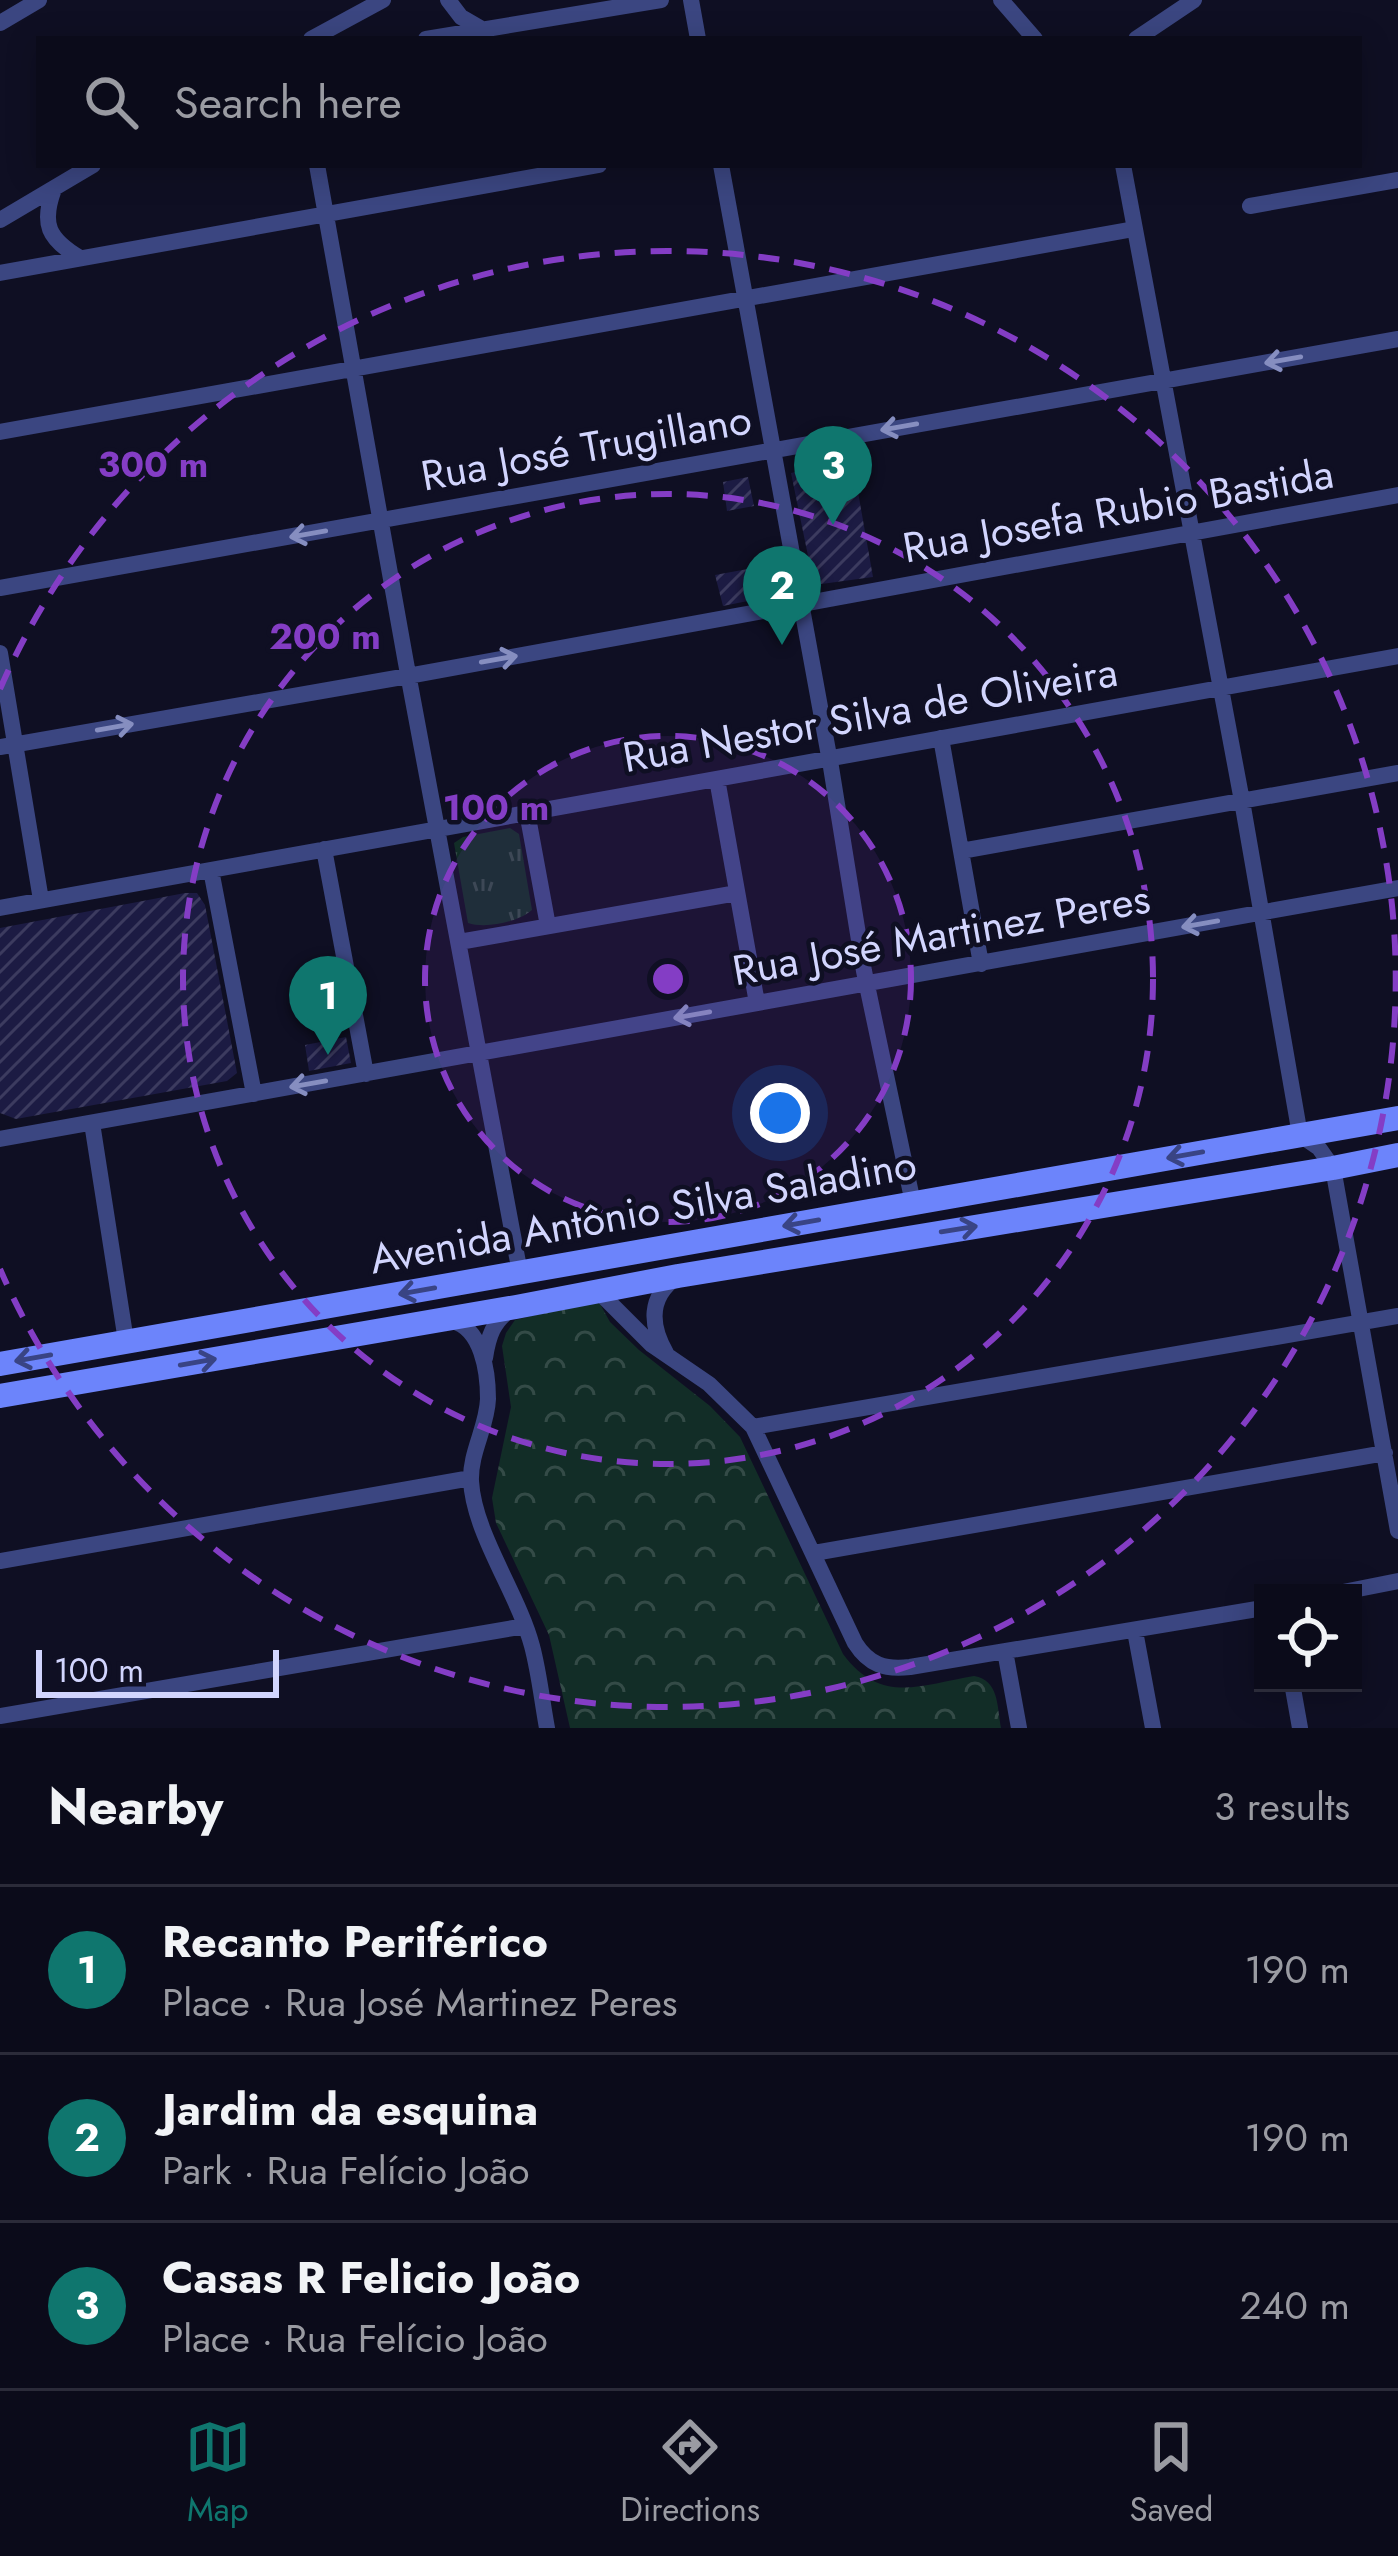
<!DOCTYPE html>
<html lang="en">
<head>
<meta charset="utf-8">
<style>
	:root { --surface:#0b0b1a; --page:#141423; --text:#f1f3f6; --muted:#9a9ba2; --line:#2b2b39; --accent:#0f766e }
	body { margin:0; font-family:Jost,sans-serif; background:var(--page); color:var(--text) }
	.controls { position:absolute; right:36px; bottom:36px; display:grid; overflow:hidden; border-radius:0px; box-shadow:0 6px 30px #0003 }
	.controls button { width:108px; height:108px; display:grid; place-items:center; padding:0; border:0; border-bottom:3px solid var(--line); background:var(--surface); color:var(--text); font:60px sans-serif }
	.scale { position:absolute; left:36px; bottom:30px; width:243px; box-sizing:border-box; padding-left:12px; border:6px solid #d2d5fe; border-top:0; font-size:33px; line-height:42px; white-space:nowrap; color:#d2d5fe; -webkit-text-stroke:9px #0f0f23; paint-order:stroke }
	.you { position:absolute; left:780px; top:1113px; width:42px; height:42px; margin:-30px; border:9px solid #fff; border-radius:50%; background:#1a73e8; box-shadow:0 0 0 18px #1a73e833 }
	.badge { display:grid; place-items:center; width:78px; height:78px; border-radius:50%; background:var(--accent); color:#fff; font-size:39px; font-weight:700 }
	.pin { position:absolute; translate:-50% -99px; filter:drop-shadow(0 3px 6px #0008) }
	.pin::after { content:''; position:absolute; top:63px; width:42px; height:36px; background:inherit; clip-path:polygon(0 0,100% 0,50% 100%) }
	.list { margin:0; padding:0; list-style:none }
	h2 { display:flex; justify-content:space-between; align-items:center; height:156px; margin:0; padding:0 48px; font-size:51px }
	h2 small { font-size:39px; font-weight:400; color:var(--muted) }
	.list li { display:grid; grid-template-columns:78px 1fr auto; gap:36px; align-items:center; box-sizing:border-box; height:168px; padding:0 48px; border-top:3px solid var(--line) }
	.list b { display:block; font-size:45px; white-space:nowrap }
	.list p { margin:0; font-size:39px; white-space:nowrap; color:var(--muted) }
	.list em { font-size:39px; font-style:normal; color:var(--muted) }
	.icon { flex:none; width:66px; height:66px; fill:none; stroke:currentColor; stroke-width:2; stroke-linecap:round; stroke-linejoin:round }
	.map { position:relative; flex:none; width:1398px; height:1728px; overflow:hidden }
	.search { position:absolute; background:var(--surface); box-shadow:0 6px 30px #0003; left:36px; right:36px; top:36px; height:132px; display:flex; align-items:center; gap:30px; box-sizing:border-box; padding:0 42px; border-radius:0px; color:var(--muted); font-size:45px }
	.sheet { height:660px; background:var(--surface) }
	nav { display:flex; justify-content:space-around; align-items:center; box-sizing:border-box; height:168px; border-top:3px solid var(--line); background:var(--surface); font-size:33px; color:var(--muted) }
	nav a { display:grid; justify-items:center; gap:6px }
	nav .on { color:var(--accent) }
	.map>svg:first-child { display:block }
	.forest { fill:url(#forest-crowns) }
	.park { fill:url(#park-tufts) }
	.building { fill:url(#building-hatch) }
	.lines { fill:none; stroke-linecap:round; stroke-linejoin:round }
	.minor { stroke:#3b4681; stroke-width:16 }
	.secondary { stroke:#6c84fb; stroke-width:24 }
	.oneway { stroke:#868ec0 }
	.oneway2 { stroke:#394484 }
	.ring { fill:none; stroke:#843dc5; stroke-width:6; stroke-dasharray:21 15 }
	.labels { text-anchor:middle; stroke-width:9; stroke-linejoin:round; paint-order:stroke }
	.street-label { font-size:42px; fill:#d2d5fe; stroke:#0f0f23 }
	.centre { fill:#843dc5; stroke:#0f0f23; stroke-width:6 }
	.ring-label { font-size:36px; text-anchor:middle; font-weight:bold; fill:#843dc5; stroke:#0f0f23; stroke-width:9; stroke-linejoin:round; paint-order:stroke }
</style>
</head>
<body>
<div class="map">
<svg width="1398" height="1728" viewBox="0 0 1398 1728">
	<defs>
		<pattern id="forest-crowns" width="20" height="18" patternUnits="userSpaceOnUse" patternTransform="scale(3)"><rect width="20" height="18" fill="#122d27"/><path d="M2 6a3 3 0 1 1 6 0M12 15a3 3 0 1 1 6 0" fill="none" stroke="#344b47"/></pattern>
		<pattern id="park-tufts" width="24" height="20" patternUnits="userSpaceOnUse" patternTransform="scale(3)"><rect width="24" height="20" fill="#122d27"/><path d="M3 7l-1-3M5 7V3M7 7l1-3M15 17l-1-3M17 17v-4M19 17l1-3" fill="none" stroke="#344b47"/></pattern>
		<pattern id="building-hatch" width="6" height="6" patternUnits="userSpaceOnUse" patternTransform="scale(3)"><rect width="6" height="6" fill="#1c1b43"/><path d="M-1 1l2-2M0 6l6-6M5 7l2-2" fill="none" stroke="#3c3b5f"/></pattern>
	</defs>
	<rect width="100%" height="100%" fill="#0f0f23"/>
	<path class="forest" d="M 594,1301 L 600,1304 L 610,1322 L 639,1350 L 710,1406 L 740,1437 L 843,1654 C 881,1705 920,1685 974,1676 C 999,1680 997,1706 1001,1728 L 570,1728 L 549,1635 L 496,1523 L 492,1498 L 511,1407 L 502,1346 L 506,1333 L 515,1320 Z"/>
	<path class="park" d="M 510,828 L 519,834 L 532,910 C 518,922 486,929 468,923 L 454,843 L 463,837 Z"/>
	<path class="building" d="M 852,458 L 873,577 L 814,585 L 791,473 Z
		M 748,477 L 754,506 L 727,511 L 723,482 Z
		M 775,564 L 778,587 L 772,596 L 723,606 L 715,575 Z
		M 185,893 L 197,893 L 205,905 L 237,1073 L 227,1081 L 16,1119 L 0,1113 L 0,928 Z
		M 346,1037 L 351,1063 L 309,1071 L 305,1045 Z"/>
	<g class="lines">
		<path class="minor" d="M 448,0 L 461,17 L 480,28
			M 691,0 L 698,39
			M 1001,0 L 1035,39
			M 0,23 L 39,0
			M 311,39 L 383,0
			M 426,39 L 661,0
			M 1136,39 L 1194,0
			M 317,165 L 406,663 L 520,1273
			M 721,165 L 831,767 L 864,971 L 913,1203
			M 1123,165 L 1242,801 L 1300,1135 L 1319,1148 L 1333,1168 L 1398,1531
			M 54,189 C 41,224 48,239 80,258
			M 1250,206 L 1398,180
			M 0,220 L 93,165
			M 0,273 L 599,165
			M 0,432 L 1134,229
			M 0,588 L 1398,339
			M 0,653 L 41,900
			M 941,738 L 981,964
			M 0,747 L 408,676 L 1398,495
			M 717,779 L 757,1003
			M 527,812 L 548,926
			M 324,849 L 366,1074
			M 961,851 L 1398,773
			M 211,870 L 254,1094
			M 0,908 L 1398,656
			M 459,942 L 737,893
			M 92,1123 L 126,1341
			M 0,1139 L 1398,888
			M 599,1292 L 652,1345 L 709,1384 L 753,1427 L 855,1643 C 869,1665 885,1670 910,1667 L 1263,1608
			M 452,1321 C 482,1328 488,1372 488,1399 C 487,1427 470,1452 471,1481 C 474,1534 518,1593 532,1646 C 539,1672 542,1701 547,1728
			M 666,1353 C 650,1325 648,1297 677,1277
			M 485,1358 C 488,1338 493,1320 512,1309
			M 753,1427 L 1398,1316
			M 814,1553 L 1385,1453
			M 0,1561 L 471,1478
			M 1338,1593 L 1398,1581
			M 1135,1631 L 1153,1728
			M 1005,1651 L 1019,1728
			M 1292,1683 L 1300,1728
			M 0,1716 L 525,1626"/>
		<path class="secondary" d="M 0,1364 L 1398,1118
			M 0,1396 L 516,1307 L 678,1276 L 1333,1168 L 1398,1155"/>
	</g>
	<defs><path id="oneway-shaft" d="M-6 0H5M1.5-3L5.5 0L1.5 3" fill="none" stroke-width="1.6" stroke-linecap="round" stroke-linejoin="round" transform="scale(3)"/></defs>
	<g class="oneway">
		<use href="#oneway-shaft" transform="translate(1283 360) rotate(170)"/>
		<use href="#oneway-shaft" transform="translate(899 427) rotate(170)"/>
		<use href="#oneway-shaft" transform="translate(308 534) rotate(170)"/>
		<use href="#oneway-shaft" transform="translate(499 659) rotate(-10)"/>
		<use href="#oneway-shaft" transform="translate(115 727) rotate(-10)"/>
		<use href="#oneway-shaft" transform="translate(1200 924) rotate(170)"/>
		<use href="#oneway-shaft" transform="translate(692 1015) rotate(170)"/>
		<use href="#oneway-shaft" transform="translate(308 1084) rotate(170)"/>
	</g>
	<g class="oneway2">
		<use href="#oneway-shaft" transform="translate(1185 1155) rotate(170)"/>
		<use href="#oneway-shaft" transform="translate(801 1223) rotate(170)"/>
		<use href="#oneway-shaft" transform="translate(959 1229) rotate(-9)"/>
		<use href="#oneway-shaft" transform="translate(417 1291) rotate(170)"/>
		<use href="#oneway-shaft" transform="translate(33 1358) rotate(170)"/>
		<use href="#oneway-shaft" transform="translate(198 1362) rotate(-10)"/>
	</g>
	<circle cx="668" cy="979" r="243" fill="#843dc5" fill-opacity=".12"/>
	<g class="ring">
		<circle cx="668" cy="979" r="243"/>
		<circle cx="668" cy="979" r="485"/>
		<path d="M0 689A728 728 0 1 1 0 1269"/>
	</g>
	<g class="labels">
		<g class="street-label">
			<text transform="translate(586 447) rotate(-10)" y="15">Rua José Trugillano</text>
			<text transform="translate(1118 510) rotate(-10)" y="15">Rua Josefa Rubio Bastida</text>
			<text transform="translate(870 714) rotate(-10)" y="15">Rua Nestor Silva de Oliveira</text>
			<text transform="translate(941 934) rotate(-10)" y="15">Rua José Martinez Peres</text>
			<text transform="translate(643 1211) rotate(-10)" y="15">Avenida Antônio Silva Saladino</text>
		</g>
	</g>
	<circle cx="668" cy="979" r="18" class="centre"/>
	<g class="ring-label">
		<text x="153" y="477">300 m</text>
		<text x="325" y="649">200 m</text>
		<text x="496" y="820">100 m</text>
	</g>
</svg>
<div class="controls">
<button><svg class="icon" aria-label="locate" viewBox="0 0 24 24"><circle cx="12" cy="12" r="6"/><path d="M12 2v4M12 18v4M2 12h4M18 12h4"/></svg></button>
</div>
<div class="scale">100 m</div>
<div class="you"></div>
<div class="pin badge" style="left:328px;top:1055px">1</div>
<div class="pin badge" style="left:782px;top:645px">2</div>
<div class="pin badge" style="left:833px;top:525px">3</div>
<div class="search"><svg class="icon" aria-label="search" viewBox="0 0 24 24"><circle cx="10" cy="10" r="6"/><path d="M15 15l6 6"/></svg>Search here</div>
</div>
<section class="sheet">
<h2>Nearby<small>3 results</small></h2>
<ul class="list">
<li><span class="badge">1</span><div><b>Recanto Periférico</b><p>Place · Rua José Martinez Peres</p></div><em>190 m</em></li>
<li><span class="badge">2</span><div><b>Jardim da esquina</b><p>Park · Rua Felício João</p></div><em>190 m</em></li>
<li><span class="badge">3</span><div><b>Casas R Felicio João</b><p>Place · Rua Felício João</p></div><em>240 m</em></li>
</ul>
</section>
<nav>
<a class="on"><svg class="icon" aria-label="map" viewBox="0 0 24 24"><path d="M3 6l6-2 6 2 6-2v14l-6 2-6-2-6 2zM9 4v14M15 6v14"/></svg>Map</a>
<a><svg class="icon" aria-label="directions" viewBox="0 0 24 24"><path d="M12 3l9 9-9 9-9-9zM9 14v-3h6M13 9l2 2-2 2"/></svg>Directions</a>
<a><svg class="icon" aria-label="saved" viewBox="0 0 24 24"><path d="M7 4h10v16l-5-4-5 4z"/></svg>Saved</a>
</nav>
</body>
</html>
